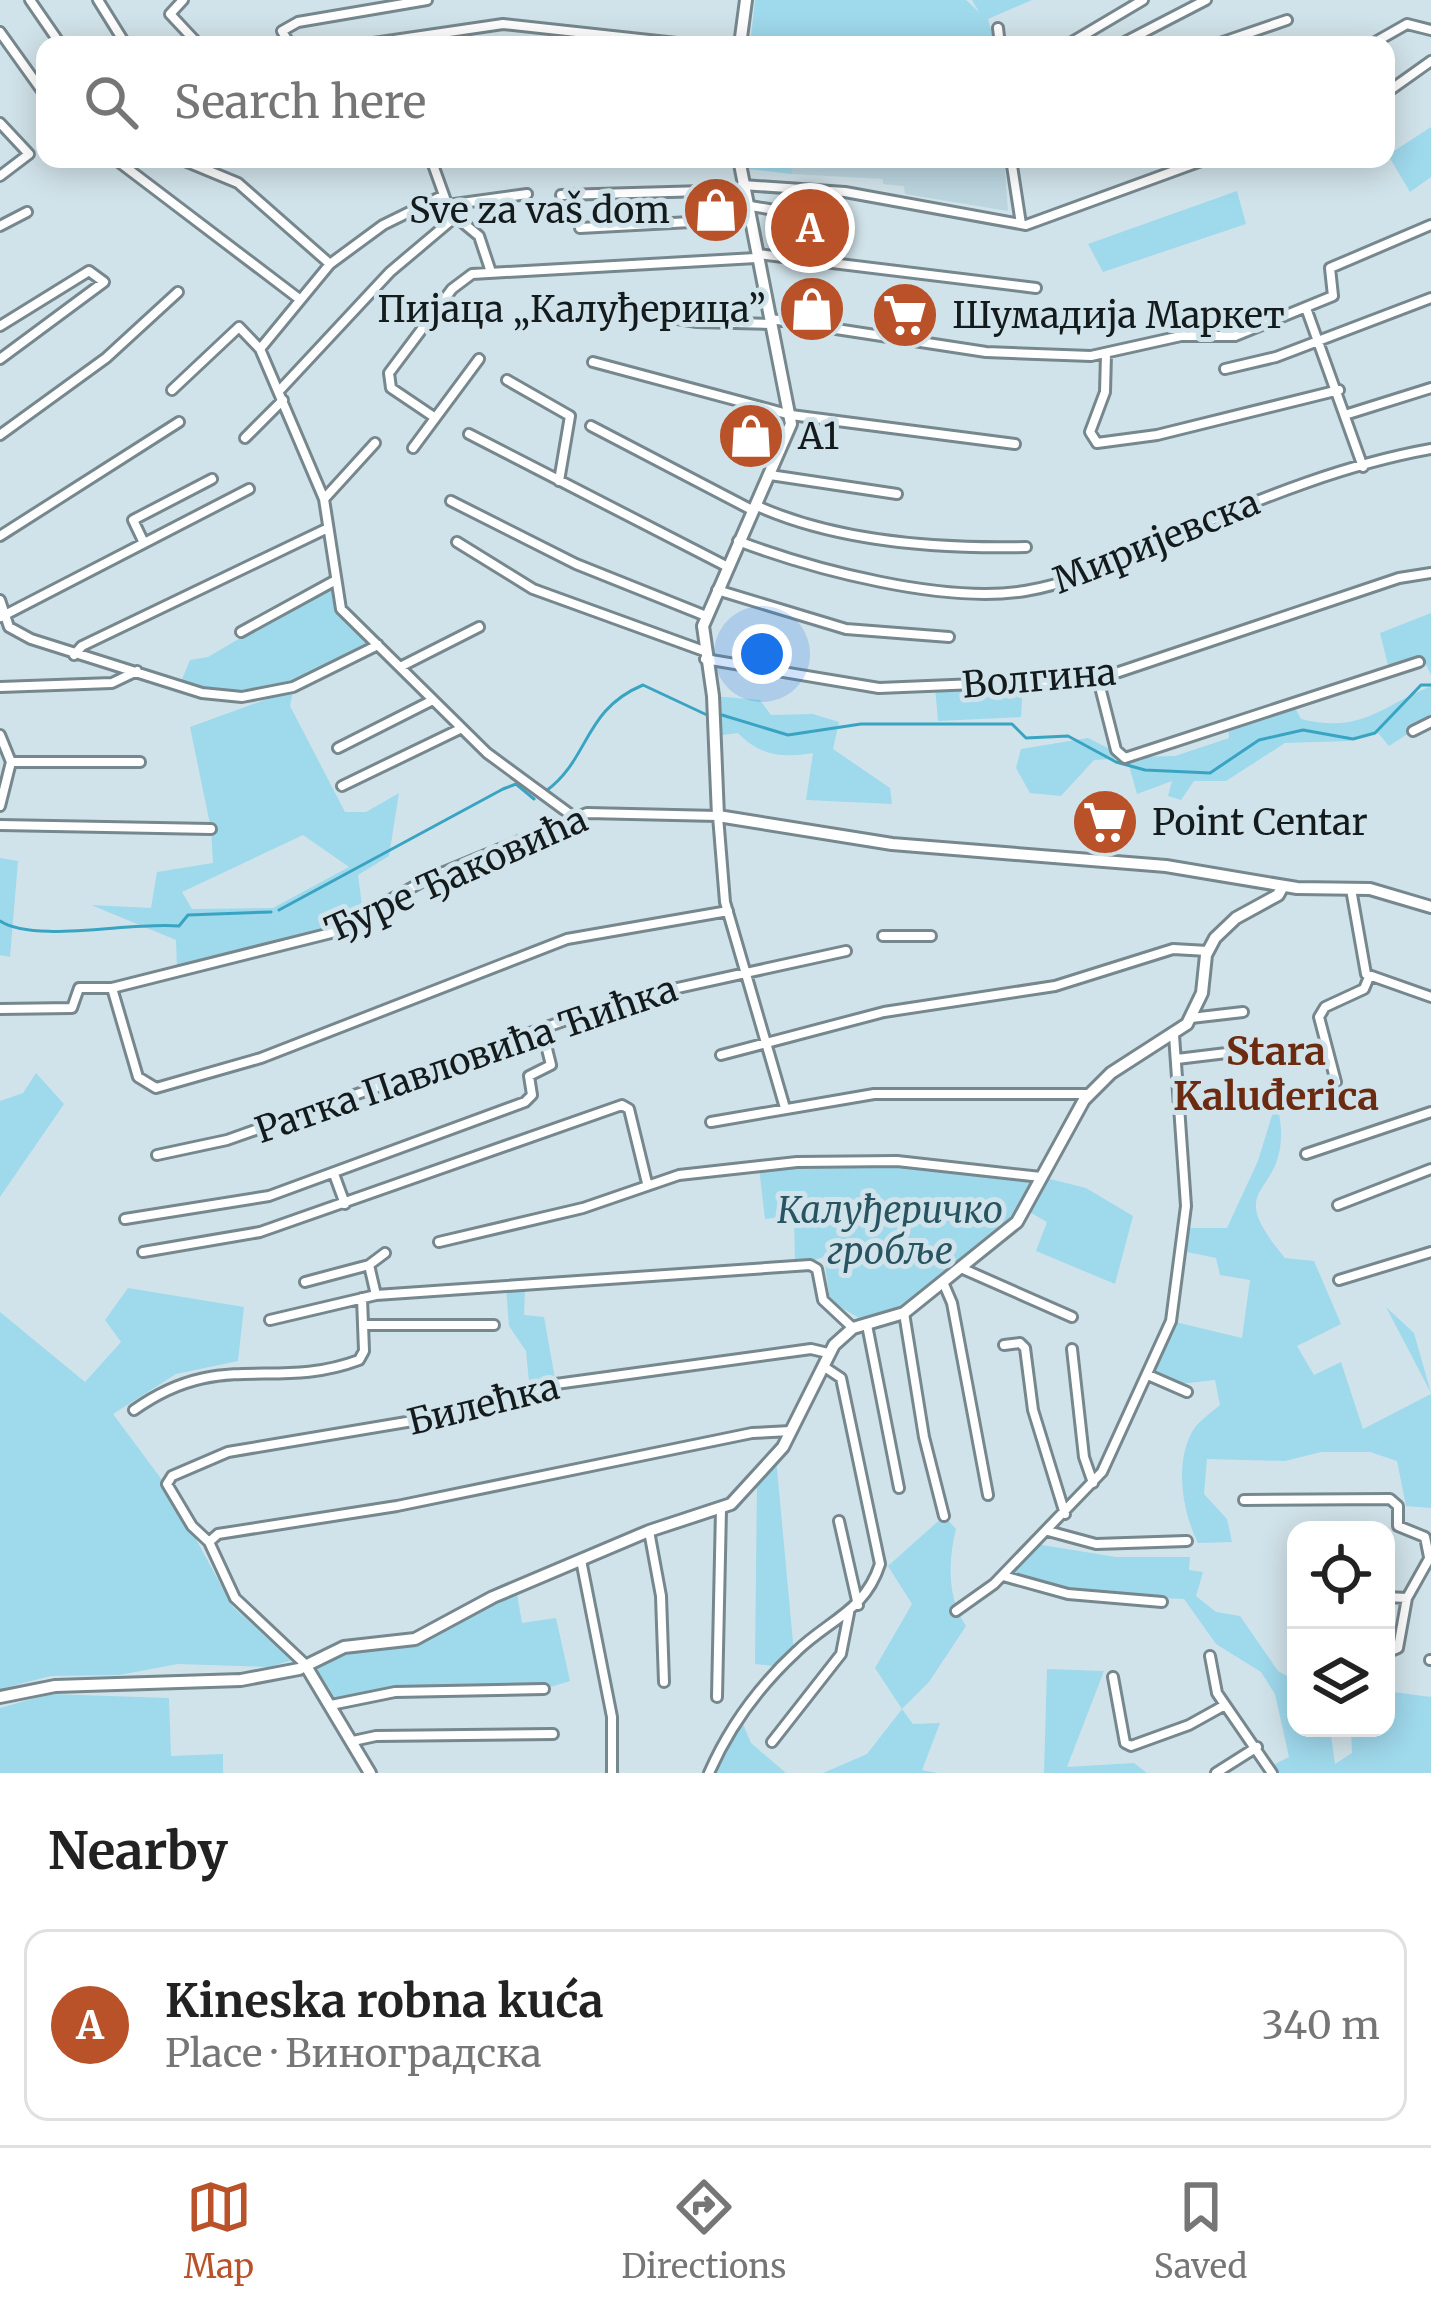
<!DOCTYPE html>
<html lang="en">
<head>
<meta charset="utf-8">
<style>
	:root { --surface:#fff; --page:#f6f6f6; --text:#222; --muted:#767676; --line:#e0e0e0; --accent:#b95229 }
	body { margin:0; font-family:Merriweather,serif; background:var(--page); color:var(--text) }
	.controls { position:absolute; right:36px; bottom:36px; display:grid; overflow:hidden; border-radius:24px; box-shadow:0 6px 30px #0003 }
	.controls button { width:108px; height:108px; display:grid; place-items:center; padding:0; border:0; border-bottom:3px solid var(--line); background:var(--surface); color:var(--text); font:60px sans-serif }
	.you { position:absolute; left:762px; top:654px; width:42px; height:42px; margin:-30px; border:9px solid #fff; border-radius:50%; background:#1a73e8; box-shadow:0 0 0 18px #1a73e833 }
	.badge { display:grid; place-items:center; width:78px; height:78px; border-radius:50%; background:var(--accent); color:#fff; font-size:39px; font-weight:700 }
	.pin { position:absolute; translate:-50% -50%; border:6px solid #fff; box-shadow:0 3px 12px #0006 }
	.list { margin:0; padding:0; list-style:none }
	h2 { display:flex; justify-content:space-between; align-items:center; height:156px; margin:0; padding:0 48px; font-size:51px }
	h2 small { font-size:39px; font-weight:400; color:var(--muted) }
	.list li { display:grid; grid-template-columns:78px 1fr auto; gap:36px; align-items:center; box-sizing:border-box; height:192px; margin:0 24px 24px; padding:0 24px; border:3px solid var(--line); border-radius:24px }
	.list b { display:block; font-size:45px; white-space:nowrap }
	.list p { margin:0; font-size:39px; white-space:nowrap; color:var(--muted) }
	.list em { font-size:39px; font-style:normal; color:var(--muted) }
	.icon { flex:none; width:66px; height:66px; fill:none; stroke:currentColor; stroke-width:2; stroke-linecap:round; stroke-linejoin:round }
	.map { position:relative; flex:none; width:1431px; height:1773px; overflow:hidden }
	.search { position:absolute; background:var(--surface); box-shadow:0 6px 30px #0003; left:36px; right:36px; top:36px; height:132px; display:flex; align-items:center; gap:30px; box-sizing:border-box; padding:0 42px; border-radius:24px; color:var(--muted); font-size:45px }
	.sheet { height:372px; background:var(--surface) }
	nav { display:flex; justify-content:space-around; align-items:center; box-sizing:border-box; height:168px; border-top:3px solid var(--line); background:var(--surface); font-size:33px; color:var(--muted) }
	nav a { display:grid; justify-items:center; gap:6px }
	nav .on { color:var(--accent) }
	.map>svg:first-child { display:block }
	.built { fill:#bcd6e0 }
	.green { fill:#9fd9ec; fill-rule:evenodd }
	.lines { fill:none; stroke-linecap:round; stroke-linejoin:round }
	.stream { stroke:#39a4c2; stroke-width:3 }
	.street-casing { stroke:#76878d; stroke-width:14 }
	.secondary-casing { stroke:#76878d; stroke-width:16 }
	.street { stroke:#fff; stroke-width:8 }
	.secondary { stroke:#fff; stroke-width:10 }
	.labels { text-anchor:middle; stroke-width:10; stroke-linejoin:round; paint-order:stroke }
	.poi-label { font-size:36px; fill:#141b1d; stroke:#d1e3ea; text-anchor:start }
	.street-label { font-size:36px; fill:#141b1d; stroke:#d1e3ea }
	.park-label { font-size:36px; font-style:italic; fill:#285462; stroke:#d1e3ea }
	.neighbourhood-label { font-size:39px; font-weight:bold; fill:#6c2b11; stroke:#d1e3ea }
</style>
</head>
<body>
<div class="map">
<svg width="1431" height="1773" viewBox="0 0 1431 1773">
	<rect width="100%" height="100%" fill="#d1e3ea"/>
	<path class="built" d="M 792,159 L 1004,159 L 1008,211 L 905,194 L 904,186 L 883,184 L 883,179 L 792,174 Z
		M 783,298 L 843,303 L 840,323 L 781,315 Z"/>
	<path class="green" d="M 755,0 L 966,0 L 979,12 L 972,0 L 1032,0 L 988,19 L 995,45 L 750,45 Z
		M 1431,127 L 1431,177 L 1410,192 L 1388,155 Z
		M 748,159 L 792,159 L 792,174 L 748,169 Z
		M 1237,191 L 1246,224 L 1103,272 L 1088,244 Z
		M 330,585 L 337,586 L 341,609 L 379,645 L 294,687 L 290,706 L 345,812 L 366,812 L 399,793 L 389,856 L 358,875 L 362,906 L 331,933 L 177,970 L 176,940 L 91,905 L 151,908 L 157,872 L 213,863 L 211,829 L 190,727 L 270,698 L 210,694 L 180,684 L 190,660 L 208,657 ZM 303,835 L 349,867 L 273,908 L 192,909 L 182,892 Z
		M 1431,613 L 1431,675 L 1423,658 L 1388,665 L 1380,633 Z
		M 1023,682 L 1021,717 L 938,721 L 935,687 Z
		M 1431,686 L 1431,719 L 1389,746 L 1378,733 L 1349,741 L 1285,743 L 1226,781 L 1194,781 L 1181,800 L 1168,796 L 1172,781 L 1137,794 L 1127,758 L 1094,760 L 1061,796 L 1030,793 L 1016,768 L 1021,749 L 1088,738 L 1126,757 L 1175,756 L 1229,738 L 1228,724 L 1292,702 L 1301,719 C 1361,734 1380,707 1431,686 Z
		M 713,696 L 760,700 L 771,715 L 813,714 L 839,722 L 833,749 L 890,788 L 892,804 L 806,800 L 813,753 C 783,758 760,756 738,733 L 715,736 Z
		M 0,858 L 18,861 L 10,957 L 0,955 Z
		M 36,1073 L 64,1104 L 0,1197 L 0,1101 L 23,1093 Z
		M 1277,1099 C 1278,1111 1282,1125 1281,1137 C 1279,1199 1223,1184 1285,1258 L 1314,1261 L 1341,1324 L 1297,1346 L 1314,1375 L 1341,1362 L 1363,1429 L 1431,1394 L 1431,1508 L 1406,1506 L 1397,1461 L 1370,1452 L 1321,1452 L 1285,1461 L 1207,1459 L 1204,1494 L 1227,1519 L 1232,1542 L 1198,1543 C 1183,1513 1174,1465 1192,1432 C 1197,1422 1212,1412 1220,1405 L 1215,1380 L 1171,1385 L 1148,1375 L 1171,1321 L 1242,1338 L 1250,1280 L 1220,1275 L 1216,1258 L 1182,1251 L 1185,1228 L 1227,1228 L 1258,1161 Z
		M 897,1161 L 1036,1179 C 1020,1219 938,1293 897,1310 C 886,1315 871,1316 859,1318 L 830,1301 L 824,1257 L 795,1266 L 794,1216 L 765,1219 L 759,1168 Z
		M 1042,1177 L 1086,1188 L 1133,1216 L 1115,1284 L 1036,1251 L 1047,1222 L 1026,1210 Z
		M 525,1287 L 524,1315 L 544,1317 L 556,1384 L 530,1392 L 526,1351 L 509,1326 L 506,1288 Z
		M 128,1288 L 244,1307 L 238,1361 L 176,1374 L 113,1414 L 168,1488 L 233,1607 L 292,1660 L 270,1667 L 178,1664 L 119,1675 L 51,1676 L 0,1689 L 0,1312 L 85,1382 L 121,1342 L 105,1320 Z
		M 1386,1307 L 1414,1333 L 1431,1393 Z
		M 776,1458 L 794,1653 L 781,1667 L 755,1664 L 757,1481 Z
		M 944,1516 L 956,1529 C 948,1561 947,1598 966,1626 L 929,1682 L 902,1709 L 913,1724 L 940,1723 L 922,1770 L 937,1773 L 823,1773 L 867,1754 L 902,1709 L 875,1668 L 912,1604 L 888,1566 Z
		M 1036,1544 L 1116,1557 L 1190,1557 L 1189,1570 L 1203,1572 L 1196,1596 L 1216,1612 L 1240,1616 L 1278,1671 L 1296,1681 L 1296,1728 L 1330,1728 L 1335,1764 L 1352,1753 L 1351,1728 L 1386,1728 L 1386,1691 L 1431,1697 L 1431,1773 L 1272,1773 L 1269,1767 L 1289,1757 L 1275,1694 L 1261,1672 L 1216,1644 L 1184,1599 L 1068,1594 L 1003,1576 Z
		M 516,1588 L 522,1623 L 556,1618 L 570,1681 L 544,1689 L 363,1694 L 331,1705 L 306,1666 L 318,1657 L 415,1639 Z
		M 1047,1669 L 1104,1671 L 1067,1767 L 1134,1763 L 1147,1773 L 1044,1773 Z
		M 50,1694 L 169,1698 L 171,1756 L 223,1754 L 223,1773 L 0,1773 L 0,1708 Z
		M 732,1723 L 743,1724 L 751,1743 L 786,1773 L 709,1773 Z"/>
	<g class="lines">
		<path class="stream" d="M 722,715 L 788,735 L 861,724 L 1012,724 L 1026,738 L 1068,736 L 1116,762 L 1145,770 L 1210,773 L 1259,740 L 1303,730 L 1353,739 L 1375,733 L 1421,685 L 1431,685
			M 546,791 C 590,759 583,710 643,685 L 707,715
			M 279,910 L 503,789 L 516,784 L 534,799
			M 0,921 C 36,944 132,921 179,926 L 188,915 L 271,912"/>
		<g class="street-casing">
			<path id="street" d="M 30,0 L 61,45
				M 98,0 L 126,45
				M 183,0 L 170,14 L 199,45
				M 998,28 L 1000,45
				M 0,32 L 45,95
				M 290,45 L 282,31 L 298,22 L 427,0
				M 360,45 L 503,24 L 695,45
				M 1067,45 L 1143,0
				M 1119,45 L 1206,0
				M 1214,45 L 1287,20
				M 1370,45 L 1407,24 L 1431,30
				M 1386,93 L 1431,61
				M 0,123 L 29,154 L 0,176
				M 115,159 L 298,298
				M 180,159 L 238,183 L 330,264
				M 431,159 L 450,212 L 479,236 L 490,269
				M 1011,159 L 1021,224
				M 742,185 L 845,192 L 1026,225 L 1207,159
				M 561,195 L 741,190
				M 442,196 L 383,225 L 330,264 L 260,349 L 324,499 L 341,609 L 487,753 L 574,817
				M 447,205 L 527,194
				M 745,205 L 844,222 L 846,232
				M 0,226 L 27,212
				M 580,228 L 746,219
				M 758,254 L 1036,288
				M 1306,308 L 1363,467
				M 619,310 L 697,322 L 772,324
				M 771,319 L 986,352 L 1091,356 L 1181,336 L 1235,336 L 1333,296 L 1330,268 L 1431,225
				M 0,326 L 89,271 L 104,282 L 0,359
				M 1106,354 L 1105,392 L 1090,432 L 1097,443 L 1157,435 L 1339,390
				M 593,362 L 791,415 L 1015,444
				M 1225,369 L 1276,357 L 1431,298
				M 507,380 L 570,416 L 559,481
				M 172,390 L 239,327 L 260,349
				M 279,391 L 390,272 L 454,218
				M 1348,414 L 1431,388
				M 434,417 L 391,388 L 389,373 L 452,289 L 472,274 L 756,258
				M 591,426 L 752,510
				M 469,434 L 726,566
				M 0,435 L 106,358 L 178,292
				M 245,438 L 283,400
				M 413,448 L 479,359
				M 770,475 L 897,494
				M 324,499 L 375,443
				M 451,501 L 576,564 L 706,616
				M 755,505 C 836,542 938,549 1026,547
				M 0,536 L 179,422
				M 738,541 C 815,570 944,604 1025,591 C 1082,582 1135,552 1188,530 C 1266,496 1347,464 1431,449
				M 457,542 L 533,589 L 704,651
				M 144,543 L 133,520 L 212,479
				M 717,590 L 846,629 L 949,637
				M 0,600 L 9,627 L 31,639 L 202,693 L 242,697 L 293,687 L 378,645
				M 1,617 L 249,489
				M 241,632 L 336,580
				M 74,655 L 82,646 L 328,528
				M 705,659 L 879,688 L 1098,679 L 1399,578 L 1431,573
				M 402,666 L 479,627
				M 1098,679 L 1116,750 L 1125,758 L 1419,662
				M 0,687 L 112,683 L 137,671
				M 1413,731 L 1431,722
				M 0,735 L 11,762 L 0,806
				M 338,748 L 433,700
				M 11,762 L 140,762
				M 342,786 L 460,729
				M 0,825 L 211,829
				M 1351,889 L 1366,974 L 1431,997
				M 883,936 L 931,936
				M 112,988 L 138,1077 L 156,1088 L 261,1058 L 567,939 L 728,911
				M 0,1009 L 72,1008 L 79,988 L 112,988 L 331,933 L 427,879 L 587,813 L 718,816 L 725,902 L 785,1108
				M 1191,1018 L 1243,1012
				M 721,1055 L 884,1012 L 1055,986 L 1173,949 L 1208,951
				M 1177,1059 L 1243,1051
				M 1336,1082 L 1319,1017 L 1325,1007 L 1364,989 L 1369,977
				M 711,1122 L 874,1094 L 1089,1094
				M 1306,1154 L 1431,1112
				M 157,1155 L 227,1140 L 623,1000 L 846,951
				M 334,1174 L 345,1204
				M 1338,1205 L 1431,1169
				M 125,1219 L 269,1196 L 525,1102 L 532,1095 L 529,1076 L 551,1065 L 542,1029
				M 439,1242 L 583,1208 L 679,1175 L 797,1162 L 897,1161 L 1041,1177
				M 143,1252 L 260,1232 L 622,1105 L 629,1109 L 647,1183
				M 369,1265 L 376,1295
				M 961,1268 L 1072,1317
				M 1339,1280 L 1431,1252
				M 305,1282 L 369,1265 L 385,1253
				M 943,1282 L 952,1303 L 988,1495
				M 904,1313 L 924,1437 L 944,1516
				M 270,1320 L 376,1295 L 810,1265 L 817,1269 L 823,1300 L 853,1328
				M 364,1325 L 494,1325
				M 867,1325 L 899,1488
				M 1004,1345 L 1020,1343 L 1025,1348 L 1033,1410 L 1065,1514
				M 1072,1349 L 1084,1457 L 1093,1483
				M 1148,1375 L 1187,1392
				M 134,1410 C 221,1348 273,1392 359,1360 L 364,1351 L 362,1298
				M 1244,1500 L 1390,1499 L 1398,1506 L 1398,1526 L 1425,1537 L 1429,1557
				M 839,1521 L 858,1605
				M 649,1531 L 661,1596 L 664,1682
				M 1048,1531 L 1096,1544 L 1187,1541
				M 209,1542 L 192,1526 L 167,1484 L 172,1476 L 228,1452 L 490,1408 L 556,1384 L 811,1349 L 828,1353
				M 209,1542 L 218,1534 L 397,1506 L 752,1433 L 791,1431
				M 209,1542 L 235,1598 L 306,1665
				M 581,1560 L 612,1717 L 612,1773
				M 1003,1576 L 1068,1594 L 1162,1602
				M 1386,1597 L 1407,1598
				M 956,1611 L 994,1584 L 1102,1472 L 1171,1321 L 1186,1206 L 1174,1035
				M 1386,1653 L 1398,1648 L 1407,1598 L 1430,1557
				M 1210,1656 L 1217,1693 L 1272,1773
				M 1430,1660 L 1431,1660
				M 1113,1677 L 1125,1743 L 1131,1746 L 1189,1725 L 1225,1705
				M 717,1697 L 721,1509
				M 331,1705 L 395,1692 L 544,1689
				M 353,1741 L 376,1736 L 553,1734
				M 772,1742 L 841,1654 L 849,1613
				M 709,1773 C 730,1725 758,1687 797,1651 C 829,1620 865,1611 880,1564 L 841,1378 L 823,1366
				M 1216,1773 L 1257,1747"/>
		</g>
		<g class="secondary-casing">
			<path id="secondary" d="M 740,45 L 746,0
				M 739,159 L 791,424 L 703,626 L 713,696 L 718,816 L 892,844 L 1166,866 L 1297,888 L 1370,889 L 1431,907
				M 306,1666 L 370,1773
				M 0,1697 L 55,1686 L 241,1680 L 299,1669 L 344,1647 L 415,1639 L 493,1597 L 649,1531 L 731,1504 L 783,1447 L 834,1345 L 853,1328 L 904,1313 L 1017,1222 L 1084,1100 L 1111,1073 L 1187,1024 L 1202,993 L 1206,955 L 1215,938 L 1236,918 L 1278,895 L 1283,886"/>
		</g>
		<use href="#street" class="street"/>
		<use href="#secondary" class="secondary"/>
	</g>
	<defs>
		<g id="shop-disc" transform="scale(3.45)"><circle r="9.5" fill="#b95229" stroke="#d1e3ea"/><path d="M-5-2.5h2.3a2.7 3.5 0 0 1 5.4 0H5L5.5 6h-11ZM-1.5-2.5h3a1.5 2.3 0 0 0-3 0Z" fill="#fff"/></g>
		<g id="supermarket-disc" transform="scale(3.45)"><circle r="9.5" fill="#b95229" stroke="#d1e3ea"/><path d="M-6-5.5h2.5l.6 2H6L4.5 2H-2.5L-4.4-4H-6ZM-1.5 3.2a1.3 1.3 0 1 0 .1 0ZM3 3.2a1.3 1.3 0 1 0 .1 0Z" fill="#fff"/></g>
	</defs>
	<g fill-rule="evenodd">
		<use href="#shop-disc" x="716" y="210"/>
		<use href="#shop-disc" x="812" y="309"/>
		<use href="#supermarket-disc" x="905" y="315"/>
		<use href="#shop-disc" x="751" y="436"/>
		<use href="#supermarket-disc" x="1105" y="822"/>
	</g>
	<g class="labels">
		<g class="poi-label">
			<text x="670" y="223" text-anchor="end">Sve za vaš dom</text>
			<text x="766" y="322" text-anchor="end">Пијаца „Калуђерица”</text>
			<text x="952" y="328">Шумадија Маркет</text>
			<text x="798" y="449">A1</text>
			<text x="1152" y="835">Point Centar</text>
		</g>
		<g class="street-label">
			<text transform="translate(1156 541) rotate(-22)" y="13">Миријевска</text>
			<text transform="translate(1039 678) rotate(-5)" y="13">Волгина</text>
			<text transform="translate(456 874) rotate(-24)" y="13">Ђуре Ђаковића</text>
			<text transform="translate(466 1059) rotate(-19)" y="13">Ратка Павловића Ћићка</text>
			<text transform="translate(483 1404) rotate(-14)" y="13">Билећка</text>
		</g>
		<g class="park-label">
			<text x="890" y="1223">Калуђеричко<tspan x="890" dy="41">гробље</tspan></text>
		</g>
		<g class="neighbourhood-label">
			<text x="1276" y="1065">Stara<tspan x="1276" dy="45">Kaluđerica</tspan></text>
		</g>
	</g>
</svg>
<div class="controls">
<button><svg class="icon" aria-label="locate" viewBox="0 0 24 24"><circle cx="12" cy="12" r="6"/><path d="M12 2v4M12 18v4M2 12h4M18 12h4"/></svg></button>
<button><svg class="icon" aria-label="layers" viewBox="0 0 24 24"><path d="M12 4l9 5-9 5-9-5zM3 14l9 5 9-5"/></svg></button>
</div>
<div class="you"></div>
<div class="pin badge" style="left:810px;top:228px">A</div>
<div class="search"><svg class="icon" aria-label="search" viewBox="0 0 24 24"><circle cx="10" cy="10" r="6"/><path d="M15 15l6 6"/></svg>Search here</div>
</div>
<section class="sheet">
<h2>Nearby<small></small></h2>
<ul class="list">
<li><span class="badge">A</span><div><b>Kineska robna kuća</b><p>Place · Виноградска</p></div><em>340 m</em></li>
</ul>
</section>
<nav>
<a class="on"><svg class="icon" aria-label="map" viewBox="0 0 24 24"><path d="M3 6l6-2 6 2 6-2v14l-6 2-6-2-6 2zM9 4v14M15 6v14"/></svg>Map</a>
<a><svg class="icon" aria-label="directions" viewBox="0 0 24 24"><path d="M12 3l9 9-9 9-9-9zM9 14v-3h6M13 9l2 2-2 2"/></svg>Directions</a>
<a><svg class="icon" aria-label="saved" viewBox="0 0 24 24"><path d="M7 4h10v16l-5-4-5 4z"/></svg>Saved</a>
</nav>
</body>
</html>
